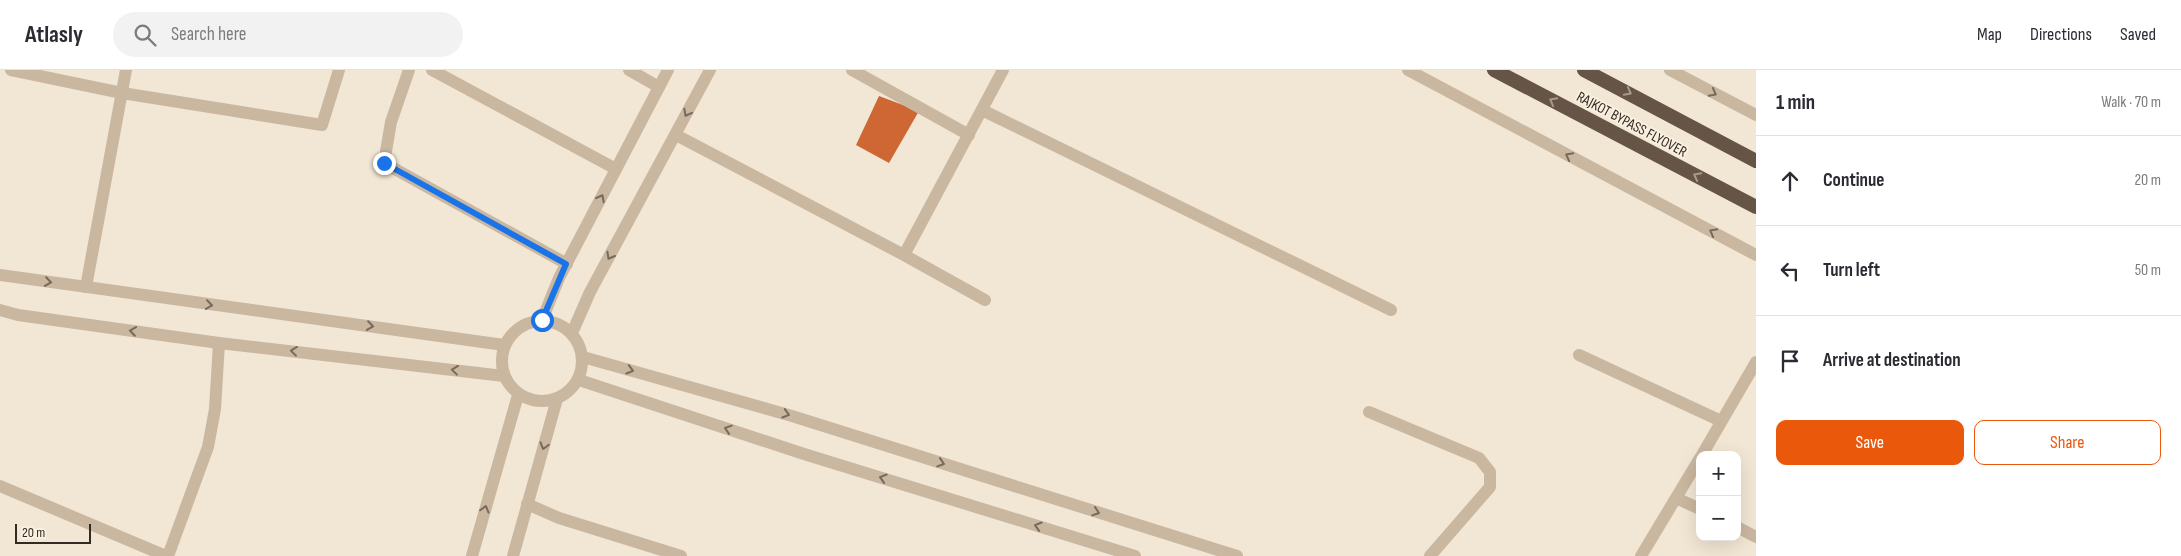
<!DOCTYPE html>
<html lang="en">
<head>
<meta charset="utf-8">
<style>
	:root { --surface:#fff; --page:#f2f2f3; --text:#2b2b33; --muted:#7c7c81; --line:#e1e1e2; --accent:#ea580c }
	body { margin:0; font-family:"Sofia Sans Condensed",sans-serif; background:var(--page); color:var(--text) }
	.controls { position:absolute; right:15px; bottom:15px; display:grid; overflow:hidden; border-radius:10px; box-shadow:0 5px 20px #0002 }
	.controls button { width:45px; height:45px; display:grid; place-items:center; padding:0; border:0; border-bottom:1px solid var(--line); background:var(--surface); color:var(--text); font:25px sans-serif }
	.scale { position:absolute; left:15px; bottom:12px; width:76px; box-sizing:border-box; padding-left:5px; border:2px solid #342a24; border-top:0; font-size:14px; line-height:18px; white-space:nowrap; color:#342a24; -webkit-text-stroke:4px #faf0e0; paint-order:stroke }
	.stop { position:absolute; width:15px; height:15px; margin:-11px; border:4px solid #1a73e8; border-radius:50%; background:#fff }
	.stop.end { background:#1a73e8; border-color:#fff; box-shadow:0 1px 5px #0008 }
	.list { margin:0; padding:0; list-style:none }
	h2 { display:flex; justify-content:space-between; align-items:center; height:65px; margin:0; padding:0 20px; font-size:21px }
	h2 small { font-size:16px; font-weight:400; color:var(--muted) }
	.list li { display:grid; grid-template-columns:32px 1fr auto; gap:15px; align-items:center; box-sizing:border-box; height:90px; padding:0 20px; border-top:1px solid var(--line) }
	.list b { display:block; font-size:19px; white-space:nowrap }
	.list em { font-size:16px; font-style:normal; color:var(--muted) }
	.actions { display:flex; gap:10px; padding:15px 20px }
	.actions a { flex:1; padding:11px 0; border:1px solid var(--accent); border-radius:10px; text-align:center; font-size:18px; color:var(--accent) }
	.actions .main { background:var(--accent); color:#fff }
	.icon { flex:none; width:28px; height:28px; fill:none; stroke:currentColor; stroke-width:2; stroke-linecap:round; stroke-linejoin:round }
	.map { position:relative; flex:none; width:1756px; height:486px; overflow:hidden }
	header { display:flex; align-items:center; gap:30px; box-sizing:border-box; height:70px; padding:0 25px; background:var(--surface); border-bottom:1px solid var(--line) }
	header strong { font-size:24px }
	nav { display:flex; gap:28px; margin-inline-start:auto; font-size:18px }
	.search { width:350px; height:45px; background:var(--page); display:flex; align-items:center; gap:12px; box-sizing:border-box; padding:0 18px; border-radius:28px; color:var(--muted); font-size:19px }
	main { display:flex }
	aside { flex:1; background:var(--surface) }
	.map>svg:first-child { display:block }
	.building { fill:#cf6735 }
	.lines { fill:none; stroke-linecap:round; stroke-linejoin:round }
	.minor { stroke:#cab7a0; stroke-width:12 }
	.tertiary { stroke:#cab7a0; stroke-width:12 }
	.trunk { stroke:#665446; stroke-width:14 }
	.oneway { stroke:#a99a8b }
	.oneway2 { stroke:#78695c }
	.route { stroke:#1a73e8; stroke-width:6 }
	.labels { text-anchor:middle; stroke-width:4; stroke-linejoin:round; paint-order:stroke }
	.street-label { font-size:15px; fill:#342a24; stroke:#faf0e0 }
</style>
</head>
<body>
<header>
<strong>Atlasly</strong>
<div class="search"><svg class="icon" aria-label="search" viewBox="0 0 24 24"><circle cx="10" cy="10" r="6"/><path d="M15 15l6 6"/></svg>Search here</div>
<nav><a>Map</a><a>Directions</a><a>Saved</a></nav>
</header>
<main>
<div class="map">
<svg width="1756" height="486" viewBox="0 0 1756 486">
	<rect width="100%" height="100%" fill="#f2e6d4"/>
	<path class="building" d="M 879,26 L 919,41 L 889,93 L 856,75 Z"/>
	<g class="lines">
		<path class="minor" d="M 11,0 L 122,23 L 322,55 L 339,0
			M 409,0 L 391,52 L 384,93 L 567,194
			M 432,0 L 616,99
			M 629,0 L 659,17
			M 852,0 L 969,65
			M 982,40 L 1391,240
			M 676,65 L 904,185 L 985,230
			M 904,185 L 1003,0
			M 86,217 L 126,0
			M 1579,285 L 1721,351
			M 1369,342 L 1479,388 L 1490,402 L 1490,417 L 1430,486
			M 1702,385 L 1756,292
			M 0,416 L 166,486
			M 1676,428 L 1700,439
			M 527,434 L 559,448 L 681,486
			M 1737,457 L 1756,467
			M 168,486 L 208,377 L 215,339 L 219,273
			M 1641,486 L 1700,388"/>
		<path class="tertiary" d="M 1408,0 L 1756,185
			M 1670,0 L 1756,45
			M 0,205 L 504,275
			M 0,240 L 18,245 L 219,273 L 504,306
			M 542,250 L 559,208 L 668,0
			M502 291a40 40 0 1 1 80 0a40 40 0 1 1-80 0Z
			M 572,263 L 590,222 L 710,0
			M 583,287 L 792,346 L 1237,486
			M 579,310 L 804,384 L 1135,486
			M 472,486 L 518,325
			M 513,486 L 557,329"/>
		<path class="trunk" d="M 1494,0 L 1756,137
			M 1584,0 L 1756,91"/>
	</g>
	<defs><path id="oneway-chevron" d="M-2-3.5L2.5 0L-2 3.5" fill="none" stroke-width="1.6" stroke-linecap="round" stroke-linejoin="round" transform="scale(1.25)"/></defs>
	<g class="oneway">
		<use href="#oneway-chevron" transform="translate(1628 22) rotate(28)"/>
		<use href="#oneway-chevron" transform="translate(1553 31) rotate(-152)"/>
		<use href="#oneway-chevron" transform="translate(1697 106) rotate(-152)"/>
	</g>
	<g class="oneway2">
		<use href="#oneway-chevron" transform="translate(1713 23) rotate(28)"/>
		<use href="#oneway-chevron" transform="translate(687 43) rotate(118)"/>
		<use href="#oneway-chevron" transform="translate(1569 86) rotate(-152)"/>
		<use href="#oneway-chevron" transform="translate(601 128) rotate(-62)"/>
		<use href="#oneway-chevron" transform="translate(1713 162) rotate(-152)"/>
		<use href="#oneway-chevron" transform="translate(610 186) rotate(119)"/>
		<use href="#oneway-chevron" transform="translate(48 212) rotate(8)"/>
		<use href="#oneway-chevron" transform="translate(209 235) rotate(8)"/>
		<use href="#oneway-chevron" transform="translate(370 256) rotate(8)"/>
		<use href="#oneway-chevron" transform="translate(133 261) rotate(-172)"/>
		<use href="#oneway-chevron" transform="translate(294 281) rotate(-173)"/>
		<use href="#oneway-chevron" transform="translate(455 300) rotate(-173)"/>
		<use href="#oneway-chevron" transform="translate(630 300) rotate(16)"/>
		<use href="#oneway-chevron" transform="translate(786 344) rotate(16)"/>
		<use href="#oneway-chevron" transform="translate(728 359) rotate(-162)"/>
		<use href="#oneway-chevron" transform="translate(544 376) rotate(106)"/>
		<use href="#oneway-chevron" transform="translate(941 393) rotate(18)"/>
		<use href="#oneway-chevron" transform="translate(883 408) rotate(-163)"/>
		<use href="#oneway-chevron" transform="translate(485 439) rotate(-75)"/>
		<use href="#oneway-chevron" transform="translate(1096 442) rotate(18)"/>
		<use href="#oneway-chevron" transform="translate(1038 456) rotate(-163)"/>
	</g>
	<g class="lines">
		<path class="route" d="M 384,93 L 566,194 L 542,250"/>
	</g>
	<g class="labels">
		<g class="street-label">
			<text transform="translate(1632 54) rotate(28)" y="5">RAJKOT BYPASS FLYOVER</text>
		</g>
	</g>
</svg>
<div class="controls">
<button>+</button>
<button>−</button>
</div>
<div class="scale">20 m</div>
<div class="stop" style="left:542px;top:250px"></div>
<div class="stop end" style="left:384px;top:93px"></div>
</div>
<aside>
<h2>1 min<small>Walk · 70 m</small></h2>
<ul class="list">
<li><svg class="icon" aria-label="ahead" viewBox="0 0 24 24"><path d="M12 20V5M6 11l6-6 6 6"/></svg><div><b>Continue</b></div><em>20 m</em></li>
<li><svg class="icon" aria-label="left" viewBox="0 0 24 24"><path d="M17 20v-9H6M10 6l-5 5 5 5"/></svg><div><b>Turn left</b></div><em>50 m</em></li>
<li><svg class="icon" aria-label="arrive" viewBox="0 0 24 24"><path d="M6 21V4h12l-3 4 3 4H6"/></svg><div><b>Arrive at destination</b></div></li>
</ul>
<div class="actions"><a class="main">Save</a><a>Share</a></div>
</aside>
</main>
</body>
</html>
